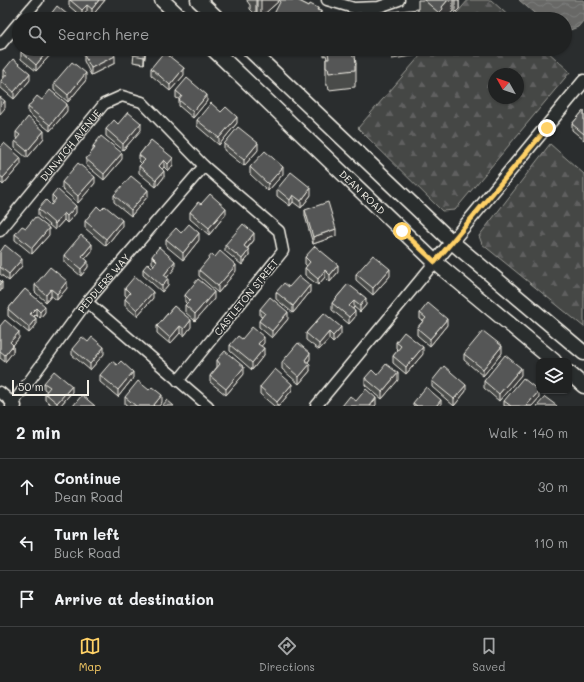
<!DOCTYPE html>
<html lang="en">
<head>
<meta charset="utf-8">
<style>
	:root { --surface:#202222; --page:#282a2a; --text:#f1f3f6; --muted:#a2a4a5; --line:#3d3f40; --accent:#ffd166 }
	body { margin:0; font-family:Mali,sans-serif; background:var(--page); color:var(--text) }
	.controls { position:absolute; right:12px; bottom:12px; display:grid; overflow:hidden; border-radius:8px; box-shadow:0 1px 3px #0004 }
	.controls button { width:36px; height:36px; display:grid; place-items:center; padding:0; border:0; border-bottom:1px solid var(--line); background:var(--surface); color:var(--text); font:20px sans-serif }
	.compass { position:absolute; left:488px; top:68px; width:36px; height:36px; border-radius:50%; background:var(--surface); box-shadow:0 1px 3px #0004; rotate:310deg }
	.scale { position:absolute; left:12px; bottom:10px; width:77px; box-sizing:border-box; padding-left:4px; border:2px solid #f4f1e8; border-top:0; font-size:11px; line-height:14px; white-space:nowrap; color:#f4f1e8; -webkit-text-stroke:3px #2a2d2e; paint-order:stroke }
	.stop { position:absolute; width:12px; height:12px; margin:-9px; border:3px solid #ffd166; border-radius:50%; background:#fff }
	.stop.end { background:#ffd166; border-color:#fff; box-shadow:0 1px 4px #0008 }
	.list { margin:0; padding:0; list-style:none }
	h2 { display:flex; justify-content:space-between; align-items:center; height:52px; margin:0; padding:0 16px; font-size:17px }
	h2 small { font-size:13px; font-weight:400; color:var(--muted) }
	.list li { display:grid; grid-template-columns:26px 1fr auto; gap:12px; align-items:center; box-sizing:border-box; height:56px; padding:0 16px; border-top:1px solid var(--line) }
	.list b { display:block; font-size:15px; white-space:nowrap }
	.list p { margin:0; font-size:13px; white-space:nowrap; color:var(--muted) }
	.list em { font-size:13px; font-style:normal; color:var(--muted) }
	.icon { flex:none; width:22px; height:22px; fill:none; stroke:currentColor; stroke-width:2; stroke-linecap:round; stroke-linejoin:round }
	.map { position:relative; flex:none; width:584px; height:406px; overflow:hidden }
	.search { position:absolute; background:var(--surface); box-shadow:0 1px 3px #0004; left:12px; right:12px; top:12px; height:44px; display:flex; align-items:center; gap:10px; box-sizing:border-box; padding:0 14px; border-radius:22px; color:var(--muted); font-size:15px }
	.sheet { height:220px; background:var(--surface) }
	nav { display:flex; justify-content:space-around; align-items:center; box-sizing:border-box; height:56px; border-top:1px solid var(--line); background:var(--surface); font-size:11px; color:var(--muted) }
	nav a { display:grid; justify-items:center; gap:2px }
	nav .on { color:var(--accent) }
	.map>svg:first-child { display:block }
	.forest { fill:url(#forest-firs); stroke:#9c9c96; fill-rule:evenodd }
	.water { fill:url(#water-waves); stroke:#9f9f9a }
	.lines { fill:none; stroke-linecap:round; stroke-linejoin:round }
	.minor-casing { stroke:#f4f1e8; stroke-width:13 }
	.tertiary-casing { stroke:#f4f1e8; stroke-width:15 }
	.secondary-casing { stroke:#f4f1e8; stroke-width:17 }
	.minor { stroke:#2a2d2e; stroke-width:10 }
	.tertiary { stroke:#2a2d2e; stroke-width:12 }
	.secondary { stroke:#2a2d2e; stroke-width:14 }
	.wall { fill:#494b4a; stroke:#f4f1e8 }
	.shaded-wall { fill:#3c3d3c; stroke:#f4f1e8 }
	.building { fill:#555756; stroke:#f4f1e8 }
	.route { stroke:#ffd166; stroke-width:5 }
	.labels { text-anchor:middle; stroke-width:3; stroke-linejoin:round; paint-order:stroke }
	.street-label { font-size:10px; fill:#f4f1e8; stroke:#2a2d2e }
</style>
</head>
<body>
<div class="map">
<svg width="584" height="406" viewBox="0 0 584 406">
	<defs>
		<pattern id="forest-firs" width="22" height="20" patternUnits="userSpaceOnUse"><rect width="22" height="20" fill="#444645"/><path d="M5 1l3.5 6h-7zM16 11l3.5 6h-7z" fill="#606160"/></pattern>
		<pattern id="water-waves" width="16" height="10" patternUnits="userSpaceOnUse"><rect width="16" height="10" fill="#676866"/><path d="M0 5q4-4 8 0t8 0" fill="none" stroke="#7d7e7c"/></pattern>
	</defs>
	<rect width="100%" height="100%" fill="#2a2d2e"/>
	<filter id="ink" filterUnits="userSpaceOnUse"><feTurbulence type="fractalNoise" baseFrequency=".025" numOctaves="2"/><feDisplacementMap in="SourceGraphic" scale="8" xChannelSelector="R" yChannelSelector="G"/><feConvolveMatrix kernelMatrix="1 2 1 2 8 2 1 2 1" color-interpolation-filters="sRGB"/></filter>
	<g filter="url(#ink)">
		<path class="forest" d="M 468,0 L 491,0 L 512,19 L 452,19 Z
			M 426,49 L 545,49 L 570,72 L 455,210 L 442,211 L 358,128 ZM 494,74 L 518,74 L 518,98 L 494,98 Z
			M 550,144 L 584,174 L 584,327 L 482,244 L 479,236 Z"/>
		<path class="water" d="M 519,0 L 584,0 L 584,20 L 578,27 L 565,32 L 565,19 L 541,19 Z"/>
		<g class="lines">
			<g class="minor-casing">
				<g id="minor">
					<path d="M 327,0 L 354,8 L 379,7 L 399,0"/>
					<path d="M 22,19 L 38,0"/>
					<path d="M 0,45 L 19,22"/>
					<path id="s1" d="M 0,231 L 104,104 L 122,96 L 142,102 L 204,166 L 279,231 L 283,251 L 178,381"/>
					<path d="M 87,302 L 208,406"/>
					<path d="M 0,392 L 16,406"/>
					<path id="s2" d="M 11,406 L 87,302 L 204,166"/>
					<path d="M 316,406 L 435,262"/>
				</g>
			</g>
			<g class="tertiary-casing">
				<path id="tertiary" d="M 435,262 L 584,81"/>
			</g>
			<g class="secondary-casing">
				<g id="secondary">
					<path d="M 162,0 L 182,19"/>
					<path d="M 198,0 L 218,19"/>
					<path id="s3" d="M 213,49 L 435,262 L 554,361"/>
					<path d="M 249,49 L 452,242 L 584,353"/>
					<path d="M 569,373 L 584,386"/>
				</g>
			</g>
			<use href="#minor" class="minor"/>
			<use href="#tertiary" class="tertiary"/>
			<use href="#secondary" class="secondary"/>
		</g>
		<path class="wall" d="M 69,0 L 105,0 L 92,16 L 87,11 L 82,17 L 69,6 Z
			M 247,0 L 280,0 L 261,17 L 257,14 L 256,15 L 250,9 L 250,5 L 247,1 Z
			M 299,0 L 299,1 L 309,6 L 318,10 L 321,19 L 273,19 L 273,16 Z
			M 418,0 L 459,0 L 459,9 L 455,13 L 453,11 L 446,19 L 426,19 L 418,12 L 418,19 L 390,19 L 390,12 L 418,10 Z
			M 51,49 L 51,54 L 36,71 L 21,59 L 21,52 Z
			M 92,49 L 112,49 L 115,63 L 91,75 L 84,61 L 84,55 L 92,51 Z
			M 121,49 L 146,49 L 144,64 L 133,62 L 134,54 L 121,52 Z
			M 298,49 L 310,49 L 309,52 L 305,50 L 304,52 Z
			M 324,49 L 353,49 L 353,56 L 356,64 L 356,82 L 355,82 L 355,87 L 329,90 L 328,85 L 326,85 L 326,59 L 327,59 L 326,55 L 324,56 Z
			M 391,49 L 420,49 L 420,55 L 392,59 Z
			M 151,68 L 184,75 L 170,91 L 151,75 Z
			M 4,70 L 30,80 L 14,99 L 1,88 L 1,81 L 4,76 Z
			M 86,80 L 68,102 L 54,90 L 54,83 Z
			M 176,91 L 207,101 L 193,118 L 179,106 L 179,99 L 176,98 Z
			M 42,100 L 67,111 L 50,131 L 28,113 L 28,107 Z
			M 584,110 L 584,140 L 572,130 L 572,124 Z
			M 221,112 L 237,123 L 219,145 L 197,126 L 197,120 Z
			M 118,124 L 141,130 L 123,150 L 106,136 L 106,129 Z
			M 16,132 L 44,138 L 27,158 L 15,148 L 15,141 L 17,139 L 16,138 Z
			M 151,140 L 173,165 L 168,171 L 164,167 L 162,169 L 164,177 L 156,187 L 139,173 L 139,166 L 142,164 L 139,161 L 139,155 Z
			M 224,144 L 258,150 L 244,166 L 224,150 Z
			M 93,146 L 122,159 L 104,180 L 86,165 L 86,159 L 93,150 Z
			M 0,148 L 21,164 L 3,185 L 0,182 Z
			M 250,167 L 283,174 L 268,191 L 250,174 Z
			M 62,182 L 95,183 L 78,203 L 62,189 Z
			M 277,189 L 311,195 L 301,208 L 293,202 L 290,206 L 277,196 Z
			M 52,195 L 76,213 L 67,223 L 64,220 L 55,230 L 38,216 L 38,209 L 51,205 L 53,203 L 52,202 Z
			M 114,195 L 148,196 L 131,216 L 114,202 Z
			M 201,204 L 226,214 L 209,235 L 190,219 L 190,212 Z
			M 305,210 L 336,236 L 313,244 L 305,216 Z
			M 85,221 L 122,226 L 106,246 L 85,228 Z
			M 26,228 L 49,235 L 32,254 L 15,240 L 15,234 Z
			M 181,233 L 199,240 L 183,260 L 166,246 L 166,239 Z
			M 254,240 L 248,248 L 249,256 L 242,265 L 225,251 L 225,245 Z
			M 92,251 L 85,259 L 88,267 L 81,276 L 64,262 L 64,255 Z
			M 0,252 L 22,266 L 9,281 L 0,274 Z
			M 152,256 L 175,268 L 167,277 L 168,285 L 162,292 L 143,275 L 143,269 L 152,267 L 154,265 L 152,263 Z
			M 215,257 L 236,271 L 218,293 L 199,276 L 199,270 Z
			M 305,257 L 338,272 L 330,282 L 325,277 L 318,285 L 305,275 L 305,268 L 307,266 L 305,264 Z
			M 356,274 L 390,276 L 373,295 L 356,280 Z
			M 348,284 L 366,305 L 360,312 L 354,307 L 353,309 L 355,317 L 349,324 L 332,310 L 332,303 Z
			M 35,285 L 67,288 L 57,300 L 51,296 L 46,302 L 35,292 Z
			M 289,287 L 310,292 L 293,313 L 276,299 L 276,292 Z
			M 125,288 L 153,298 L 137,316 L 125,306 L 125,299 L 127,297 L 125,295 Z
			M 25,289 L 45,312 L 40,318 L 36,314 L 34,317 L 36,325 L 29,333 L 8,316 L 8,309 Z
			M 185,295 L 214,299 L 195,321 L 185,312 L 185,305 L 187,304 L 185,302 Z
			M 174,306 L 191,327 L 184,336 L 180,333 L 170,344 L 157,333 L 157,326 Z
			M 260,309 L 288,319 L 272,338 L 259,327 L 259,321 L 262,317 L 260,316 Z
			M 324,313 L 341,334 L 333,343 L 329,339 L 319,350 L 306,340 L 306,333 Z
			M 420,313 L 447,325 L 430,346 L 417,335 L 417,328 L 423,321 L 420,319 Z
			M 0,326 L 19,338 L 13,345 L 13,352 L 5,362 L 0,358 Z
			M 242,339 L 264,343 L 261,346 L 264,355 L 252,370 L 230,351 L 230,345 Z
			M 396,342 L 423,354 L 406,374 L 393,363 L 393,356 L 398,350 L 396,348 Z
			M 72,349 L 104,354 L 90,370 L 72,355 Z
			M 502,353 L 483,376 L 464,360 L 464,354 Z
			M 310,359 L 308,362 L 310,371 L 299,384 L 282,369 L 282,362 Z
			M 217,360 L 244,374 L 226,395 L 210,382 L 210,376 L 217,367 Z
			M 100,375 L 133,378 L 118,397 L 100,382 Z
			M 377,375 L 398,380 L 382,399 L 365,385 L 365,378 Z
			M 521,375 L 499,401 L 484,388 L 484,381 Z
			M 432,381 L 466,391 L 454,406 L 432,387 Z
			M 44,383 L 72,392 L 60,406 L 53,406 L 45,400 L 45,393 L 47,391 L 44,389 Z
			M 260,387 L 292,390 L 279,406 L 274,406 L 260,394 Z
			M 125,397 L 162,402 L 159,406 L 128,406 L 125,404 Z
			M 539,398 L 532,406 L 504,406 L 504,401 Z
			M 413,403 L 441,406 L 413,406 Z"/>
		<path class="shaded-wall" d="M 99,0 L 105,0 L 92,16 L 92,9 Z
			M 256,0 L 257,0 L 257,14 L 256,15 Z
			M 261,0 L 280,0 L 261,17 Z
			M 448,0 L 453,0 L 453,11 L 446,19 L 439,19 L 439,13 L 442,7 Z
			M 455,0 L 459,0 L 459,9 L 455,13 Z
			M 87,5 L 87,11 L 82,17 L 82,10 Z
			M 318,8 L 318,17 L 321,11 L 321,19 L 317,19 L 317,10 Z
			M 49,49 L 51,49 L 51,54 L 36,71 L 36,65 Z
			M 145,49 L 146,49 L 144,64 L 144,57 Z
			M 115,56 L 115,63 L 91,75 L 91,68 Z
			M 184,68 L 184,75 L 170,91 L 170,85 Z
			M 30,73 L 30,80 L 14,99 L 14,92 Z
			M 86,73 L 86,80 L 68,102 L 68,95 Z
			M 207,95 L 207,101 L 193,118 L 193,112 Z
			M 5,101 L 5,108 L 0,114 L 0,107 Z
			M 67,104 L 67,111 L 50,131 L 50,125 Z
			M 237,117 L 237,123 L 219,145 L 219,138 Z
			M 141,123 L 141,130 L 123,150 L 123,144 Z
			M 44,131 L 44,138 L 27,158 L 27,151 Z
			M 258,143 L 258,150 L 244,166 L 244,160 Z
			M 122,153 L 122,159 L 104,180 L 104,174 Z
			M 21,158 L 21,164 L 3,185 L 3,178 Z
			M 173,158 L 173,165 L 168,171 L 168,164 Z
			M 164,160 L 164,167 L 159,173 L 159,166 Z
			M 283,167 L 283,174 L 268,191 L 268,184 Z
			M 164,171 L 164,177 L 156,187 L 156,180 Z
			M 95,177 L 95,183 L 78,203 L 78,196 Z
			M 311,188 L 311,195 L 301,208 L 301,201 Z
			M 148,190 L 148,196 L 131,216 L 131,210 Z
			M 293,195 L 293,202 L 290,206 L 290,200 Z
			M 76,206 L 76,213 L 67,223 L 67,216 Z
			M 226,208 L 226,214 L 209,235 L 209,228 Z
			M 64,213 L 64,220 L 55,230 L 55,224 Z
			M 122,220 L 122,226 L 106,246 L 106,239 Z
			M 49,228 L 49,235 L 32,254 L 32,248 Z
			M 336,229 L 336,236 L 313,244 L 313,237 Z
			M 199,233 L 199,240 L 183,260 L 183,253 Z
			M 254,233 L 254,240 L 244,252 L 244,246 Z
			M 92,244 L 92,251 L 82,262 L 82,256 Z
			M 249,250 L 249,256 L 242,265 L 242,259 Z
			M 22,259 L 22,266 L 9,281 L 9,274 Z
			M 88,261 L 88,267 L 81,276 L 81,269 Z
			M 175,261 L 175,268 L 164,281 L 164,275 Z
			M 236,265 L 236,271 L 218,293 L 218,286 Z
			M 338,265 L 338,272 L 330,282 L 330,275 Z
			M 390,269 L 390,276 L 373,295 L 373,288 Z
			M 325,270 L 325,277 L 318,285 L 318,279 Z
			M 168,278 L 168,285 L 162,292 L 162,286 Z
			M 67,281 L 67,288 L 57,300 L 57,294 Z
			M 2,282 L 2,289 L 0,292 L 0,285 Z
			M 310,285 L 310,292 L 293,313 L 293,306 Z
			M 51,289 L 51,296 L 46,302 L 46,295 Z
			M 153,292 L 153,298 L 137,316 L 137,310 Z
			M 214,292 L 214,299 L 195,321 L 195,314 Z
			M 366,298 L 366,305 L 360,312 L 360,306 Z
			M 354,301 L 354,307 L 349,313 L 349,306 Z
			M 45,306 L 45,312 L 40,318 L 40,312 Z
			M 36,308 L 36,314 L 30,320 L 30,314 Z
			M 355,311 L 355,317 L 349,324 L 349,317 Z
			M 288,312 L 288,319 L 272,338 L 272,331 Z
			M 36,318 L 36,325 L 29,333 L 29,327 Z
			M 447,319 L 447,325 L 430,346 L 430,339 Z
			M 191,320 L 191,327 L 184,336 L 184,329 Z
			M 180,326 L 180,333 L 170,344 L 170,338 Z
			M 341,327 L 341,334 L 333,343 L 333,336 Z
			M 19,332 L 19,338 L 10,349 L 10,342 Z
			M 329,332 L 329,339 L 319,350 L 319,344 Z
			M 264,337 L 264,343 L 258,350 L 258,344 Z
			M 13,345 L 13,352 L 5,362 L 5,355 Z
			M 502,346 L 502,353 L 483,376 L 483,369 Z
			M 104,347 L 104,354 L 90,370 L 90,364 Z
			M 423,347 L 423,354 L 406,374 L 406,367 Z
			M 264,348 L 264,355 L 252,370 L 252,363 Z
			M 310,353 L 310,359 L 305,366 L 305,360 Z
			M 310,364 L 310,371 L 299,384 L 299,377 Z
			M 244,367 L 244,374 L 226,395 L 226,389 Z
			M 521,368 L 521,375 L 499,401 L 499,394 Z
			M 133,372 L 133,378 L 118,397 L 118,390 Z
			M 398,373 L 398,380 L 382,399 L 382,392 Z
			M 292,384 L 292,390 L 279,406 L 277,406 L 277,402 Z
			M 466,385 L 466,391 L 454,406 L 454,399 Z
			M 72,386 L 72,392 L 60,406 L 57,406 L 57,403 Z
			M 539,391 L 539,398 L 532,406 L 526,406 Z
			M 162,395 L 162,402 L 159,406 L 153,406 Z
			M 376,398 L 376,405 L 375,406 L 370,406 Z
			M 441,400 L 441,406 L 436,406 Z"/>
		<path class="building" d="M 70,0 L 99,0 L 92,9 L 87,5 L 82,10 Z
			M 281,0 L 297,0 L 309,6 L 310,4 L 318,8 L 317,10 L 321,11 L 317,19 L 277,19 L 278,18 L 273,16 Z
			M 424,0 L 448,0 L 442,7 L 443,9 L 439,13 Z
			M 57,6 L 73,19 L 47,19 Z
			M 418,9 L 418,15 L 416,15 L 417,19 L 392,19 L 392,18 L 390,18 L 390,12 Z
			M 24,49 L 49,49 L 36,65 L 21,52 Z
			M 95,49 L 112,49 L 115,56 L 91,68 L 84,55 L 95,50 Z
			M 134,49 L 145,49 L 144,57 L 133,55 Z
			M 331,49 L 352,49 L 353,56 L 355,55 L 356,64 L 355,65 L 355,70 L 329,73 L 328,68 L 326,68 L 326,59 L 329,59 L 328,51 L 331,51 Z
			M 164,52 L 184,68 L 170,85 L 151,68 Z
			M 13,59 L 30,73 L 14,92 L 1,81 L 8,73 L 4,70 Z
			M 72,62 L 86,73 L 68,95 L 54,83 Z
			M 187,78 L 207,95 L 193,112 L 179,100 L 182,96 L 176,91 Z
			M 50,90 L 67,104 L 50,125 L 28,107 L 37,96 L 42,100 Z
			M 0,97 L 5,101 L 0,107 Z
			M 211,103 L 221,112 L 226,107 L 237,117 L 219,138 L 197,120 Z
			M 584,110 L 584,134 L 572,124 Z
			M 128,112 L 141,123 L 123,144 L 106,129 L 114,120 L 118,124 Z
			M 28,117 L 44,131 L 27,151 L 15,141 L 20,135 L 16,132 Z
			M 238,127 L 258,143 L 244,160 L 224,144 Z
			M 101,136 L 122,153 L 104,174 L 86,159 L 95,148 L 93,146 Z
			M 151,140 L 173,158 L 168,164 L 164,160 L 159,166 L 164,171 L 156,180 L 139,166 L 145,160 L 139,155 Z
			M 4,143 L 21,158 L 3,178 L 0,176 L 0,148 Z
			M 265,151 L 283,167 L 268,184 L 250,167 Z
			M 78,163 L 95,177 L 78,196 L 62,182 Z
			M 291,172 L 311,188 L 301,201 L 293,195 L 290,200 L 277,189 Z
			M 131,176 L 148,190 L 131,210 L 114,195 Z
			M 57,189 L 76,206 L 67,216 L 64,213 L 55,224 L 38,209 L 46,200 L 51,205 L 56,199 L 52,195 Z
			M 210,194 L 226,208 L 209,228 L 190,212 L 198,202 L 201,204 Z
			M 328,202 L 336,229 L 313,237 L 305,210 Z
			M 97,206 L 101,210 L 105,206 L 122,220 L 106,239 L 85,221 Z
			M 35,217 L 49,228 L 32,248 L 15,234 L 22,226 L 26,228 Z
			M 189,224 L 199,233 L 183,253 L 166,239 L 176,228 L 181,233 Z
			M 243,224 L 254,233 L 244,246 L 249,250 L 242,259 L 225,245 Z
			M 81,235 L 92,244 L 82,256 L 88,261 L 81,269 L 64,255 Z
			M 5,245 L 22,259 L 9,274 L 0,267 L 0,252 Z
			M 315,246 L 338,265 L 330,275 L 325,270 L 318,279 L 305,268 L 310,262 L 305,257 Z
			M 159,247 L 175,261 L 164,275 L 168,278 L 162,286 L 143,269 L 148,263 L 152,267 L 157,261 L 152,256 Z
			M 220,251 L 236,265 L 218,286 L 199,270 L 212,254 L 215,257 Z
			M 373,255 L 390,269 L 373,288 L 356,274 Z
			M 50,267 L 67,281 L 57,294 L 51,289 L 46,295 L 35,285 Z
			M 135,276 L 153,292 L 137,310 L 125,299 L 130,293 L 125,288 Z
			M 299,276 L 310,285 L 293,306 L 276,292 L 284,283 L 289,287 Z
			M 198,279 L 214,292 L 195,314 L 185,305 L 190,300 L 185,295 Z
			M 0,280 L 2,282 L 0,285 Z
			M 348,284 L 366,298 L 360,306 L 354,301 L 349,306 L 355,311 L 349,317 L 332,303 Z
			M 25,289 L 45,306 L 40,312 L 36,308 L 30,314 L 36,318 L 29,327 L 8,309 Z
			M 270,297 L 288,312 L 272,331 L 259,321 L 265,313 L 260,309 Z
			M 428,303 L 447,319 L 430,339 L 417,328 L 426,318 L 420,313 Z
			M 174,306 L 191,320 L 184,329 L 180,326 L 170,338 L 157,326 Z
			M 324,313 L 341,327 L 333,336 L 329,332 L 319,344 L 306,333 Z
			M 5,320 L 19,332 L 10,342 L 13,345 L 5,355 L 0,351 L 0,326 Z
			M 252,327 L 264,337 L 258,344 L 264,348 L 252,363 L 230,345 L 238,336 L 242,339 Z
			M 483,331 L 502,346 L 483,369 L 464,354 Z
			M 404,332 L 423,347 L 406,367 L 393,356 L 401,346 L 396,342 Z
			M 82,337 L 88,342 L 92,337 L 104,347 L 90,364 L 72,349 Z
			M 298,343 L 310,353 L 305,360 L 310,364 L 299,377 L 282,362 Z
			M 225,351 L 244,367 L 226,389 L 210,376 L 220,364 L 217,360 Z
			M 505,355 L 521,368 L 499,394 L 484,381 Z
			M 112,361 L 117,365 L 121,361 L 133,372 L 118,390 L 100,375 Z
			M 386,364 L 398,373 L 382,392 L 365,378 L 372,370 L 377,375 Z
			M 444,366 L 466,385 L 454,399 L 432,381 Z
			M 275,369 L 292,384 L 277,402 L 260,387 Z
			M 54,371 L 72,386 L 57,403 L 45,393 L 50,387 L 44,383 Z
			M 523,378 L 539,391 L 526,406 L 511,406 L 504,401 Z
			M 138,381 L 149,390 L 152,387 L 162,395 L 153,406 L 136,406 L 125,397 Z
			M 426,387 L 441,400 L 436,406 L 417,406 L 413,403 Z
			M 366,389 L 376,398 L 370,406 L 342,406 L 350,396 L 356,401 Z
			M 82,395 L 95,406 L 73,406 Z
			M 545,397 L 557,406 L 537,406 Z
			M 167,400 L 174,406 L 162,406 Z"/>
	</g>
	<g class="lines" filter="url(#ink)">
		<path class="route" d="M 402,231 L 435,262 L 547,128"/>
	</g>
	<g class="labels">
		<g class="street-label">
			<text dy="4" stroke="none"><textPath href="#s1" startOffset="111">DUNWICH AVENUE</textPath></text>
			<text dy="4" stroke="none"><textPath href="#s3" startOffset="207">DEAN ROAD</textPath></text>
			<text dy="4" stroke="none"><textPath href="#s2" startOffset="154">PEDDLERS WAY</textPath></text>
			<text transform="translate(246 297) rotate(-51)" y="4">CASTLETON STREET</text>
		</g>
	</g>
</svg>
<div class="controls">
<button><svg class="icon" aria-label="layers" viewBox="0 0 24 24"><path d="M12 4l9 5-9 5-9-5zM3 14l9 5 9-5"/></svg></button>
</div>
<svg class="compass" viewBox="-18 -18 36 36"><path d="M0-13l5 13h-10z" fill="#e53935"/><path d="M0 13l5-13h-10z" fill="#a2a4a5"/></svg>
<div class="scale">50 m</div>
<div class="stop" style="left:402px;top:231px"></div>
<div class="stop end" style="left:547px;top:128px"></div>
<div class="search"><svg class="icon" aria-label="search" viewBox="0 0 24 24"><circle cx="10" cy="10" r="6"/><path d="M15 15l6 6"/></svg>Search here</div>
</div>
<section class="sheet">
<h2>2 min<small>Walk · 140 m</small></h2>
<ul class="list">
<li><svg class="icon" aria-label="ahead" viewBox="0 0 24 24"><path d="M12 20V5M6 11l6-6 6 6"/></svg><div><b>Continue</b><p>Dean Road</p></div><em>30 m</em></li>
<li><svg class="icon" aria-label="left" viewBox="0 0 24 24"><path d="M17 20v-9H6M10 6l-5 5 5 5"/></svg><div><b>Turn left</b><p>Buck Road</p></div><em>110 m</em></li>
<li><svg class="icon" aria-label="arrive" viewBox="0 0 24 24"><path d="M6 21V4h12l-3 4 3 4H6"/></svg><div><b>Arrive at destination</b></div></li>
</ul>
</section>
<nav>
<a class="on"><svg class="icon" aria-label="map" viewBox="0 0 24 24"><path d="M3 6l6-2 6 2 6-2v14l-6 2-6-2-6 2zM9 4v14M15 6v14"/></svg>Map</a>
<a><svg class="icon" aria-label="directions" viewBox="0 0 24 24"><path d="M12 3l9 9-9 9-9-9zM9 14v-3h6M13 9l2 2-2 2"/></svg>Directions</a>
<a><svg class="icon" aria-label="saved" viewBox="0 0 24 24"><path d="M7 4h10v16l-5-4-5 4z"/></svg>Saved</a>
</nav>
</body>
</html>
